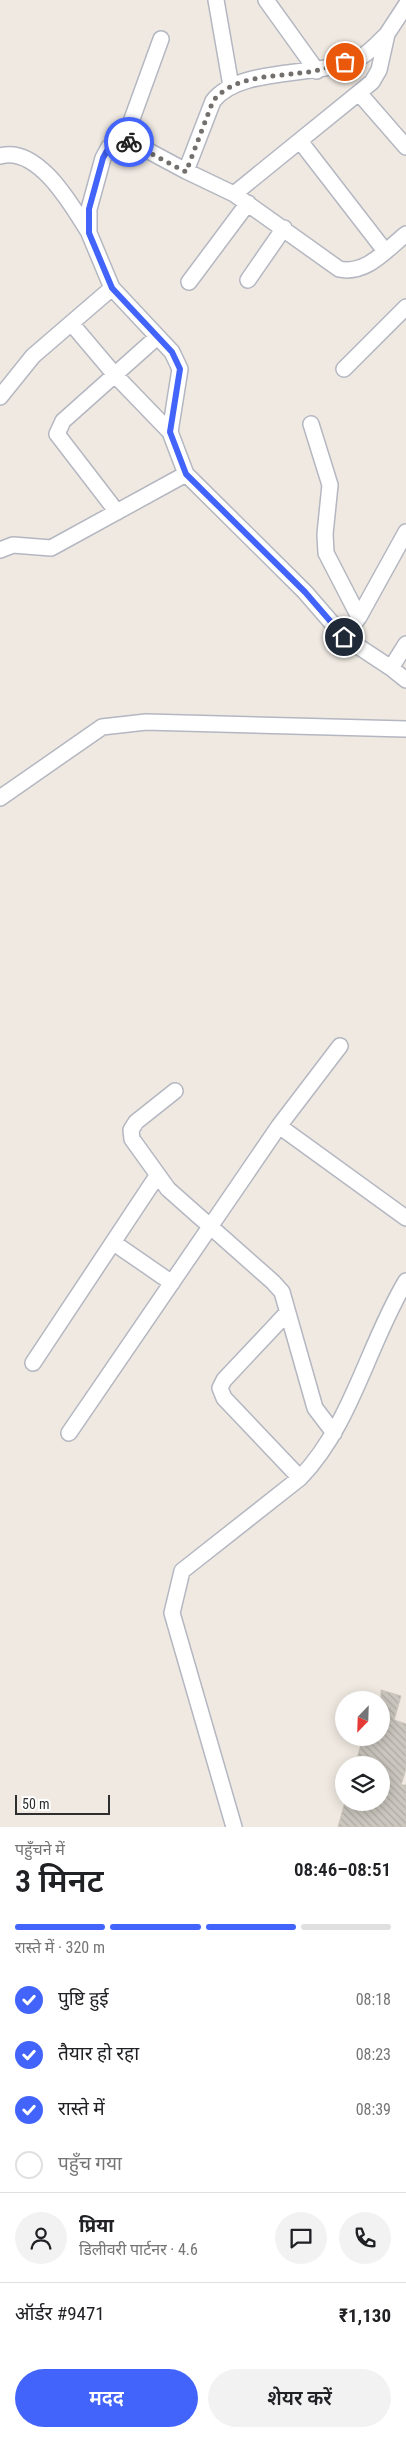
<!DOCTYPE html>
<html lang="hi">
<meta charset="utf-8">
<style>
body{margin:0;font-family:"Roboto Condensed","Noto Sans Devanagari",sans-serif;background:#f2f2f2;color:#202124;height:100vh;display:flex;flex-direction:column;font-size:19px;white-space:nowrap}
*{box-sizing:border-box;margin:0}
p{font-size:16px;color:#757577}
.icon{flex:none;width:28px;height:28px;fill:none;stroke:currentColor;stroke-width:2;stroke-linecap:round;stroke-linejoin:round}
.map{position:relative;height:1827px;overflow:hidden}
.panel{display:flex;flex-direction:column;background:#fff;flex:1}
.panel>*{flex:none}
.needle{width:32px;rotate:203deg}
.tools{position:absolute;left:335px;top:1691px;display:grid;gap:10px}
.tools a{display:grid;place-items:center;width:55px;height:55px;border-radius:50%;background:#fff;box-shadow:0 2px 12px #0003;font-size:25px}
.scale{position:absolute;left:15px;bottom:12px;width:95px;box-sizing:border-box;padding-left:5px;border:2px solid #2e2e2e;border-top:0;font-size:14px;line-height:18px;white-space:nowrap;color:#2e2e2e;-webkit-text-stroke:4px #fff;paint-order:stroke}
.pin{position:absolute;display:grid;place-items:center;width:42px;height:42px;color:#fff;margin:-21px;border:2px solid #fff;border-radius:50%;box-shadow:0 1px 5px #0007}
.courier{position:absolute;display:grid;place-items:center;width:50px;height:50px;margin:-25px;border:4px solid #4264fb;border-radius:50%;background:#fff;color:#222;box-shadow:0 1px 6px #0007}
.summary em{font-style:normal;font-weight:600}
.summary div{display:flex;flex-direction:column-reverse}
.summary{display:flex;align-items:center;justify-content:space-between;height:85px;padding:0 15px}
h1{font-size:32px;font-weight:600;line-height:38px}
.bar{display:grid;grid-template-columns:repeat(4,1fr);gap:8px 5px;align-content:center;height:60px;padding:0 15px}
.bar i{height:6px;border-radius:4px;background:#e0e0e0}
.bar .active{background:#4264fb}
.bar p{grid-column:span 4}
.line{display:flex;align-items:center;gap:12px;padding:0 15px;border-top:1px solid #e0e0e0}
.line div{flex:1}
.round{display:grid;place-items:center;flex:none;width:52px;height:52px;border-radius:26px;background:#f2f2f2}
ol{padding:0 15px;list-style:none}
li{display:flex;align-items:center;gap:15px;height:55px}
li p{margin-inline-start:auto}
li .icon{padding:5px;border-radius:50%;background:#4264fb;color:#fff;stroke-width:4}
li:last-child{color:#757577}
li i{width:28px;height:28px;border:2px solid #e0e0e0;border-radius:50%}
.cta{display:flex;gap:10px;margin-top:auto;padding:10px 15px}
.cta a{flex:1;height:58px;border-radius:30px;background:#4264fb;color:#fff;font-size:20px;font-weight:600;line-height:58px;text-align:center}
.cta a+a{background:#f2f2f2;color:#202124}
.map>svg:first-child{display:block}
.building{fill:url(#building-back-hatch);stroke:#cbc5ba}
.lines{fill:none;stroke-linecap:round;stroke-linejoin:round}
.street-casing{stroke:#b4b7c1;stroke-width:18}
.street{stroke:#fff;stroke-width:15}
.done{stroke:#726f6d;stroke-width:5;stroke-dasharray:0 9}
.route{stroke:#4264fb;stroke-width:6}
</style>
<div class="map">
<svg width="406" height="1827" viewBox="0 0 406 1827">
<defs>
<pattern id="building-back-hatch" width="6" height="6" patternUnits="userSpaceOnUse" patternTransform="scale(1.25)"><rect width="6" height="6" fill="#cbc7bf"/><path d="M-1 5l2 2M0 0l6 6M5-1l2 2" fill="none" stroke="#afaba4"/></pattern>
</defs>
<rect width="100%" height="100%" fill="#efe9e1"/>
<!-- building -->
<path class="building" d="M381,1690L401,1696L394,1720L406,1724V1769L401,1785H406V1827H338L345,1802H381V1765H355L363,1738H381Z"/>
<g class="lines">
<defs>
<path id="street" d="M216,0L231,86
M266,0L317,71
M406,5L387,34L379,70L372,82L234,194L186,171L132,142L116,141L109,147L103,158L89,209V233L112,288L172,352L180,369L170,432L186,474L305,592L344,637L391,668L406,680
M359,93L406,147
M124,141L161,39
M300,141L385,251
M0,156C38,145 72,206 88,231
M186,171L213,101C241,65 319,79 361,57C371,51 379,42 387,34
M234,194L339,269C366,275 386,250 406,234
M248,280L284,228
M189,282L248,203
M71,323L115,375L170,432
M344,369L406,307
M0,397L33,356L112,288
M311,424L330,485L325,534L326,553L359,617
M117,512L57,434L63,421L156,338
M0,550L13,545L51,548L186,474
M344,637L359,617L406,532
M391,668L406,644
M0,798L102,727L146,722L406,729
M175,1091L136,1122L131,1130L132,1139L168,1189L273,1282L282,1292L315,1408L334,1433
M279,1126L406,1218
M114,1243L172,1283
M287,1313L224,1380L220,1388L224,1398L300,1478
M33,1363L157,1176
M69,1433L279,1126L340,1046
M234,1827L172,1613L182,1571L300,1478C352,1424 368,1344 406,1281"/>
</defs>
<!-- street casing -->
<use href="#street" class="street-casing"/>
<!-- street -->
<use href="#street" class="street"/>
</g>
<g class="lines">
<!-- done -->
<path class="done" d="M129,142L186,172L213,101C233,76 270,77 300,73C315,72 330,67 345,62"/>
<!-- route -->
<path class="route" d="M129,142L116,141L109,147L103,158L89,209V233L112,288L172,352L180,369L170,432L186,474L305,592L344,637"/>
</g>
</svg>
<div class="tools">
<a><svg class="needle" viewBox="-14 -14 28 28"><path d="M0-13l5 13h-10z" fill="#e53935"/><path d="M0 13l5-13h-10z" fill="#757577"/></svg></a>
<a><svg class="icon" aria-label="layers" viewBox="0 0 24 24"><path d="M12 4l9 5-9 5-9-5zM3 14l9 5 9-5"/></svg></a>
</div>
<div class="scale">50 m</div>
<div class="pin" style="left:345px;top:62px;background:#ea580c"><svg class="icon" aria-label="bag" viewBox="0 0 24 24"><path d="M5 8h14l-1 12H6zM9 8a3 3 0 0 1 6 0"/></svg></div>
<div class="pin" style="left:344px;top:637px;background:#1f2937"><svg class="icon" aria-label="home" viewBox="0 0 24 24"><path d="M3 11l9-7 9 7M6 9v11h12V9"/></svg></div>
<div class="courier" style="left:129px;top:142px"><svg class="icon" aria-label="bike" viewBox="0 0 24 24"><circle cx="6" cy="16" r="4"/><circle cx="18" cy="16" r="4"/><path d="M6 16l4-8h5l3 8M10 8l3 8H6M13 5h3"/></svg></div>
</div>
<section class="panel">
<div class="summary"><div><h1>3 मिनट</h1><p>पहुँचने में</p></div><em>08:46–08:51</em></div>
<div class="bar"><i class="active"></i><i class="active"></i><i class="active"></i><i></i><p>रास्ते में · 320 m</p></div>
<ol>
<li><svg class="icon" aria-label="check" viewBox="0 0 24 24"><path d="M5 12l5 5 9-10"/></svg>पुष्टि हुई<p>08:18</p></li>
<li><svg class="icon" aria-label="check" viewBox="0 0 24 24"><path d="M5 12l5 5 9-10"/></svg>तैयार हो रहा<p>08:23</p></li>
<li><svg class="icon" aria-label="check" viewBox="0 0 24 24"><path d="M5 12l5 5 9-10"/></svg>रास्ते में<p>08:39</p></li>
<li><i></i>पहुँच गया</li>
</ol>
<div class="line" style="height:90px"><a class="round"><svg class="icon" aria-label="person" viewBox="0 0 24 24"><circle cx="12" cy="8" r="4"/><path d="M4 21q1-7 8-7t8 7"/></svg></a><div><b>प्रिया</b><p>डिलीवरी पार्टनर · 4.6</p></div><a class="round"><svg class="icon" aria-label="chat" viewBox="0 0 24 24"><path d="M4 5h16v11H9l-5 4z"/></svg></a><a class="round"><svg class="icon" aria-label="phone" viewBox="0 0 24 24"><path d="M5 4h4l2 5-3 2q2 4 5 5l2-3 5 2v4C11 20 4 13 5 4z"/></svg></a></div>
<div class="line" style="height:65px"><div>ऑर्डर #9471</div><b>₹1,130</b></div>
<div class="cta"><a>मदद</a><a>शेयर करें</a></div>
</section>
